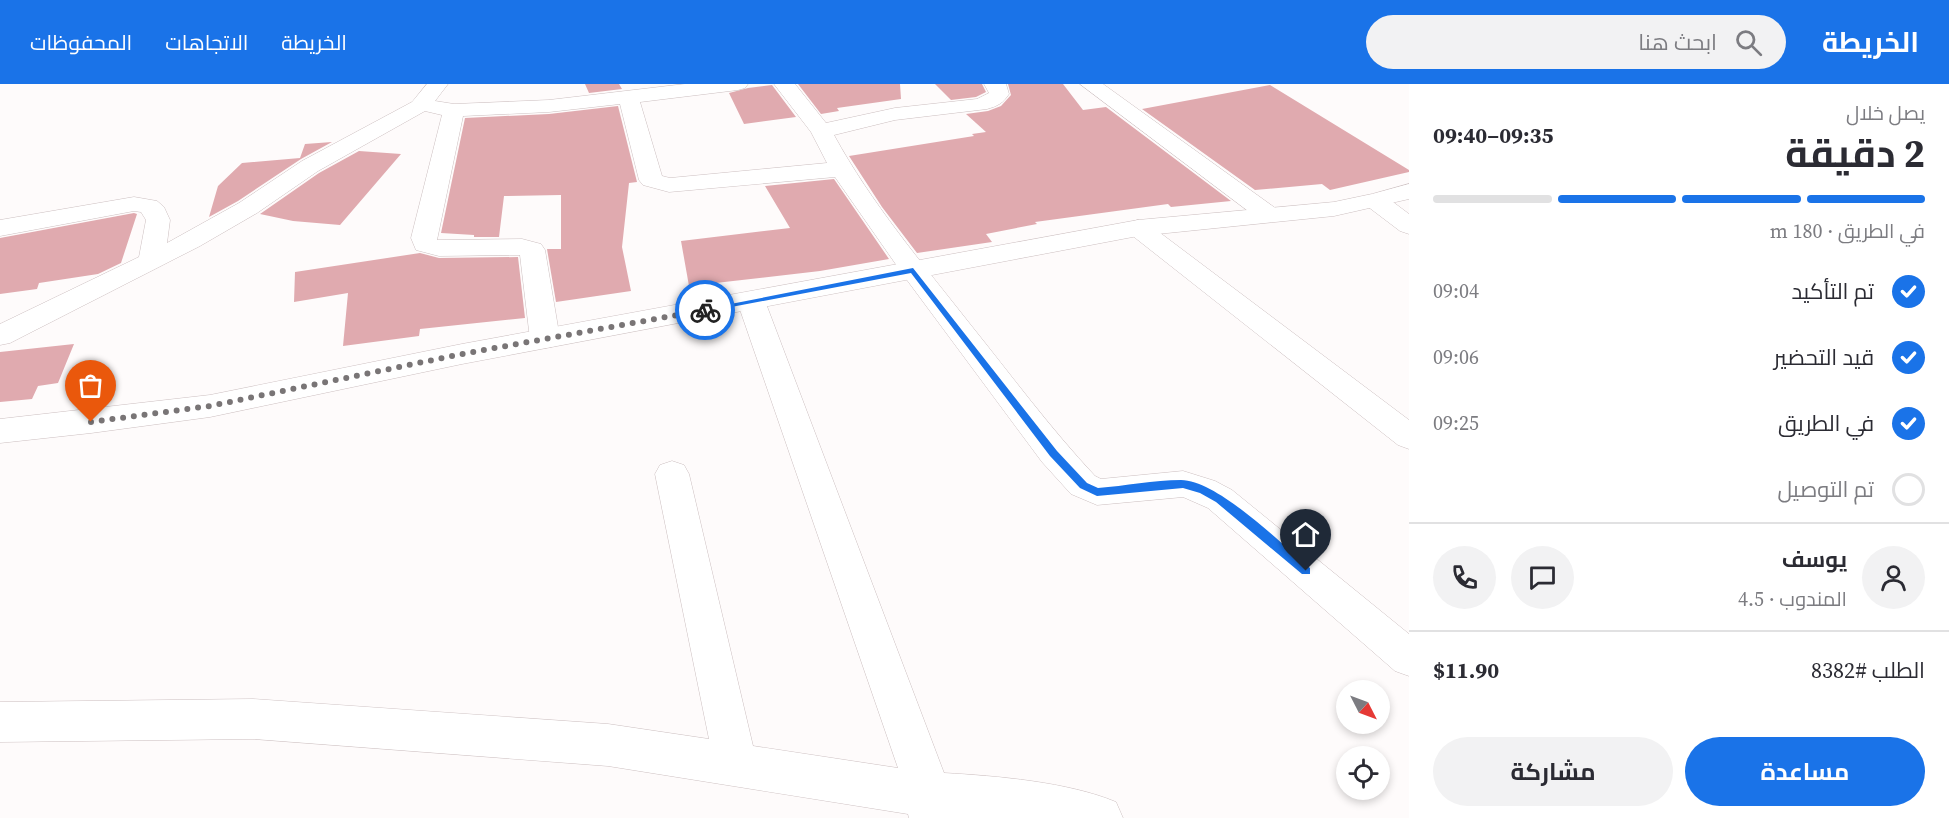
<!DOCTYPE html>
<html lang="ar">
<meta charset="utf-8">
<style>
body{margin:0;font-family:"Source Serif 4",Cairo,serif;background:#f2f2f3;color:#2b2b33;direction:rtl;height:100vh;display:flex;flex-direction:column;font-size:22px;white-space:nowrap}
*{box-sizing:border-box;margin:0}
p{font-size:20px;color:#7c7c81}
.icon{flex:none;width:33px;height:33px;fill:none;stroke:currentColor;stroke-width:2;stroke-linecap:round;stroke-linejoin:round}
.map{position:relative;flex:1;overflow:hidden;direction:ltr}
.panel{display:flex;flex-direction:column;background:#fff;width:540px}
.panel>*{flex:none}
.needle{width:39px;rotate:132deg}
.controls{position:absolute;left:1336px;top:596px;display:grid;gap:12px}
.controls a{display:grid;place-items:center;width:54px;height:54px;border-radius:50%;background:#fff;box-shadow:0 3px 9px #0003;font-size:30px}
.pin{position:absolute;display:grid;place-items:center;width:51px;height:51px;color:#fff;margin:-62px -26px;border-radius:50% 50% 50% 0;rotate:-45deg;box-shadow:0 0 6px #0007}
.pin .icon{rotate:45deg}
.courier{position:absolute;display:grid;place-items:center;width:60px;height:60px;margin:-30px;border:4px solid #1a73e8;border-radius:50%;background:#fff;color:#222;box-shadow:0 2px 8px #0007}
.head em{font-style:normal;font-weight:700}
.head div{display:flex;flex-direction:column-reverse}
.head{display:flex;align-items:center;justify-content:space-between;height:102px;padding:0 24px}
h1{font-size:39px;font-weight:700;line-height:45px}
.bar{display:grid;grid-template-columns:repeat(4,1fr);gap:9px 6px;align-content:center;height:72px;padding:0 24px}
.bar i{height:8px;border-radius:4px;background:#e1e1e2}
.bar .active{background:#1a73e8}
.bar p{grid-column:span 4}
.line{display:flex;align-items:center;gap:15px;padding:0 24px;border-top:2px solid #e1e1e2}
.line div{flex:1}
.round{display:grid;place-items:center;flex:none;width:63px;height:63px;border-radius:32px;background:#f2f2f3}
ol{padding:0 24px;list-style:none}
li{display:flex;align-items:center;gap:18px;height:66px}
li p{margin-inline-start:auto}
li .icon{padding:6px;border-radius:50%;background:#1a73e8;color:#fff;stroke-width:4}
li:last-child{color:#7c7c81}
li i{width:33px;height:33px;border:3px solid #e1e1e2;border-radius:50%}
.button{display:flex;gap:12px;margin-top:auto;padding:12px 24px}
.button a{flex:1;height:69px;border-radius:36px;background:#1a73e8;color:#fff;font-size:24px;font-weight:700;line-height:69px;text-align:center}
.button a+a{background:#f2f2f3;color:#2b2b33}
header{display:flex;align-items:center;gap:36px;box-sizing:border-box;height:84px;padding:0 30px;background:#1a73e8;color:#fff}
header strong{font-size:28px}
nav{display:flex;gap:33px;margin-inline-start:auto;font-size:21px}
.search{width:420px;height:54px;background:#f2f2f3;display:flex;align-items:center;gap:15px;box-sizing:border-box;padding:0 21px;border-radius:33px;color:#7c7c81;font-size:22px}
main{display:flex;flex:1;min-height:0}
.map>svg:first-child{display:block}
.building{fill:#e0aaaf}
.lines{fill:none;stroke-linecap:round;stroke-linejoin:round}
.street-casing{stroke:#ccbfc0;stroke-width:1}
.secondary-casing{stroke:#ccbfc0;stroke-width:1}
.street{fill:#fff;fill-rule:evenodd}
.secondary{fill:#fff;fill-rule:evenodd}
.route{fill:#1a73e8}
.done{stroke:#797576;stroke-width:6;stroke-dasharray:0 10.8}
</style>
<header>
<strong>الخريطة</strong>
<div class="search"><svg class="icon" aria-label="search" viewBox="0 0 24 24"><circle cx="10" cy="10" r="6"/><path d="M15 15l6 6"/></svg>ابحث هنا</div>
<nav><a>الخريطة</a><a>الاتجاهات</a><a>المحفوظات</a></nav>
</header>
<main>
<section class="panel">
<div class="head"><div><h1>2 دقيقة</h1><p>يصل خلال</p></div><em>09:35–09:40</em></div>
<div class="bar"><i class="active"></i><i class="active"></i><i class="active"></i><i></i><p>في الطريق · 180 m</p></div>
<ol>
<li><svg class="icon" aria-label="check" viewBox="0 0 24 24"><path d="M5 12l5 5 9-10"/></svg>تم التأكيد<p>09:04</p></li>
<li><svg class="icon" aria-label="check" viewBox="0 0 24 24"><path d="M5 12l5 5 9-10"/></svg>قيد التحضير<p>09:06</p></li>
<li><svg class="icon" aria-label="check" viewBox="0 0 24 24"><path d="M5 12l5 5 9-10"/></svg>في الطريق<p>09:25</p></li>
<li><i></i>تم التوصيل</li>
</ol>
<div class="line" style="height:108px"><a class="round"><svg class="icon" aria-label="person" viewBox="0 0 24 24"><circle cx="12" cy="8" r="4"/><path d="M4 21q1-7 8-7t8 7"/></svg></a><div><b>يوسف</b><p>المندوب · 4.5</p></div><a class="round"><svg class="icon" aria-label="chat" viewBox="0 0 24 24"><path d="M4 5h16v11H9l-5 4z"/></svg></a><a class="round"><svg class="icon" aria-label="phone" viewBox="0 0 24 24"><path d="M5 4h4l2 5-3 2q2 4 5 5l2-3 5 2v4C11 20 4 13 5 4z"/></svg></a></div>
<div class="line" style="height:78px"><div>الطلب #8382</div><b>$11.90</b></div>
<div class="button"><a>مساعدة</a><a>مشاركة</a></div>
</section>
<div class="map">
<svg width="1409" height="734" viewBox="0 0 1409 734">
<rect width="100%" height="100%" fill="#fefbfb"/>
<!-- building -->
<path class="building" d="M585,0H619L622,5L589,9Z
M798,0H900L901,15L837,24L839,27L821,30Z
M935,0H982L986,8L976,13L951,16Z
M1008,0H1063L1083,26L1106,23L1231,117L1171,123L1168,120L1035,138L1037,140L986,150L992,158L917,169L882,123L849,72L974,52L972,50L986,48L966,30L988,27L1001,22L1011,11Z
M772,1L796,33L744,40L729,9L748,4Z
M1270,1L1409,86V88L1330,106L1322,100L1255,106L1142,25Z
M618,22L637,98L629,99L622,163L631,207L556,218L547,165H561V111L504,112L499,153H474V151L441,149L465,34L549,30Z
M332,58L301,75L238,117L209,133L218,102L242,79L300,74L305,60Z
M359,67L401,70L340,141L293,137L260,130L319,89Z
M834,95L889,175L820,187L689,202L681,157L790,144L765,102Z
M134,129L137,130L121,179L98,190L39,199L37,205L0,210V154Z
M420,169L439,174L518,173L525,234L420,245L419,252L343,262L348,209L294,218L295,188Z
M74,260L58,299L38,302L32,315L0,318V268Z"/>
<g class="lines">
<defs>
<path id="street" d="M427,0H448L435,17L454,20L549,16L685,0H748L745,4L738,6L640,18L662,92L670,94L827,79L811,48L774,0H795L826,39L895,24L977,15L989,9L984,0H1006L1009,10C1003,19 998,22 987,25L895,36L834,51C871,119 922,179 970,240C1011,291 1050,344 1095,392L1101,395L1183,387L1215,397L1232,406L1409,550V592L1395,587L1208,424L1183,413L1097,421L1071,410L1042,378L904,192L835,93L669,108L643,101L639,96L620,20L549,28L463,32L437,156L522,155L541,160L545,166L560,255L555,262L545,264L535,262L530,255L520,171L439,172L416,166L411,154L442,31L425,27L318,87L257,129L200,162L10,259L0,261V240L139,173L146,136L141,128L134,127L0,152V136L134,113L157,117L164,123L170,136L167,159L239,119L302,77L399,25L412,18Z
M1080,0H1103L1278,126L1281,131L1278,136L1269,138L1260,136Z
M1376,110L1385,112L1409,130V150L1400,147L1367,122L1364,117L1367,112Z
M1138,136L1147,139L1409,336V365L1398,361L1129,149L1125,144L1129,139Z
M751,208L761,211L765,217L944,689C997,692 1068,698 1116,718L1123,734H909L908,730L608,682L253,655L0,658V618L253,615L608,640L709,655L655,390L660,381L672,377L684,381L689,390L753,662L898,684L737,217L741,211Z"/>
<path id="secondary" d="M1409,100V115L1334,132L1138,152L462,280L210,333L91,349L0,359V335L210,311L462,260L1138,136L1334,118L1372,110Z"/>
</defs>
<!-- street casing -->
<use href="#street" class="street-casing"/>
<!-- secondary casing -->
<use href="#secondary" class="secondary-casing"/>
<!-- street -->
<use href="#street" class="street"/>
<!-- secondary -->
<use href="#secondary" class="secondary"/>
</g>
<!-- route -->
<path class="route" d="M913,184L1057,367L1087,399L1098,404C1125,402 1154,396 1181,396C1219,397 1280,459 1310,484V490H1302L1216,418L1200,409L1183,404L1097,412L1080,404L1050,372L911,189L705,228L700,226Z"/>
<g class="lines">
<!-- done -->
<path class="done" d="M91,338L210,322L462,270L705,226"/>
</g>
</svg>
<div class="controls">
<a><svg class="needle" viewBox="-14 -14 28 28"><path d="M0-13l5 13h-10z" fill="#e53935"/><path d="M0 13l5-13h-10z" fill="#7c7c81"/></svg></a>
<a><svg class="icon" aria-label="locate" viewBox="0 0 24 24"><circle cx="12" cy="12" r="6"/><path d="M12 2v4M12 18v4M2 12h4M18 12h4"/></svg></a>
</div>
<div class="pin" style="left:91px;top:338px;background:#ea580c"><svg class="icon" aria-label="bag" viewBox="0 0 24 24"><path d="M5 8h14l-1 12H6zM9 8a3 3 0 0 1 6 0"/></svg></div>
<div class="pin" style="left:1306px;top:487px;background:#1f2937"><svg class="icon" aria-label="home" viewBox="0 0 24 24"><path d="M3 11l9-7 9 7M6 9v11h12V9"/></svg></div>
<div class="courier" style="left:705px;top:226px"><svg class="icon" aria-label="bike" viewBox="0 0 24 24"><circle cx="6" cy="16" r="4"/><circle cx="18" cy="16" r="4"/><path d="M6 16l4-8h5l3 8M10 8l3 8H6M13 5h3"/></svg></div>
</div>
</main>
